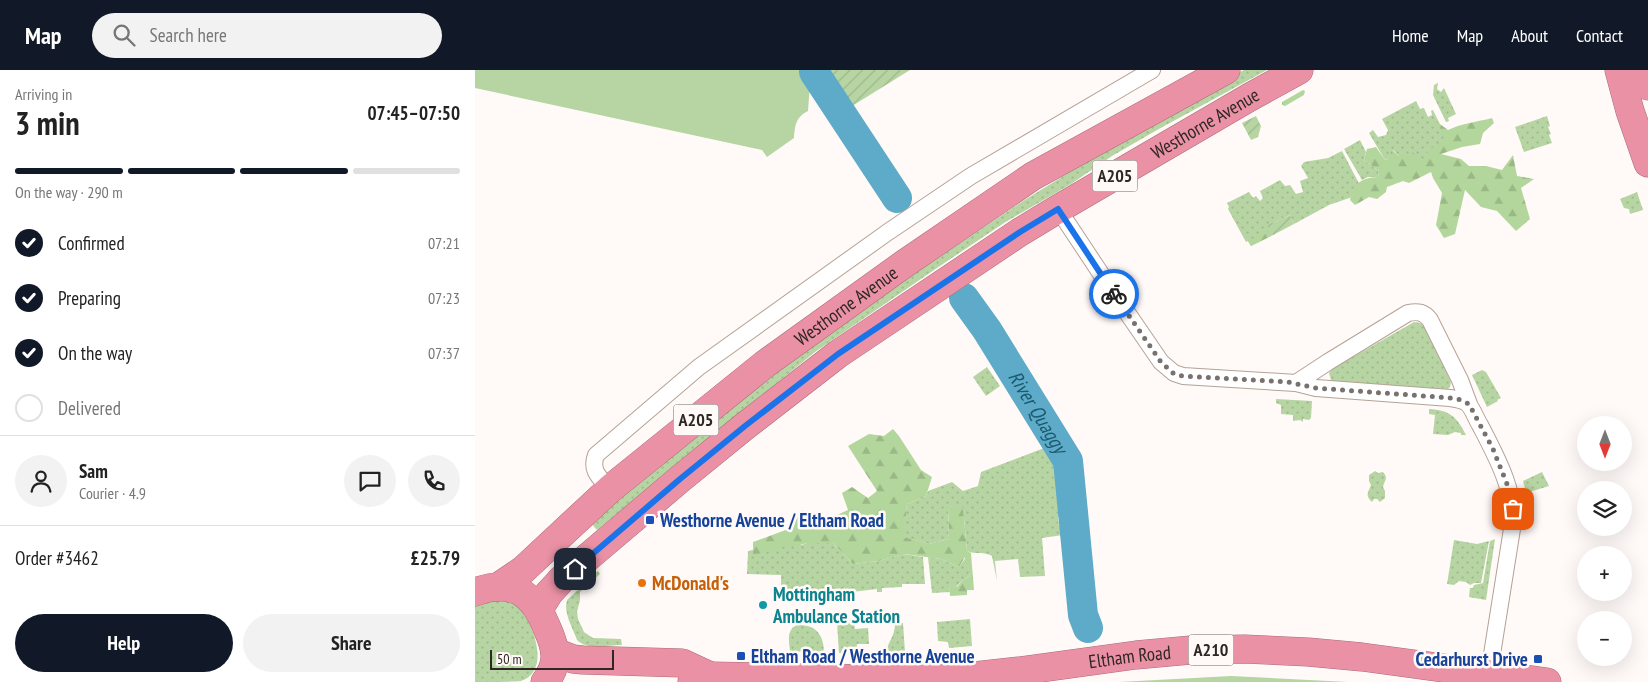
<!DOCTYPE html>
<meta charset="utf-8">
<style>
body{margin:0;font-family:"PT Sans Narrow",sans-serif;background:#f2f2f2;color:#222;height:100vh;display:flex;flex-direction:column;font-size:19px;white-space:nowrap}
*{box-sizing:border-box;margin:0}
p{font-size:16px;color:#767676}
.icon{flex:none;width:28px;height:28px;fill:none;stroke:currentColor;stroke-width:2;stroke-linecap:round;stroke-linejoin:round}
.map{position:relative;flex:1;overflow:hidden}
.details{display:flex;flex-direction:column;background:#fff;width:475px}
.details>*{flex:none}
.needle{width:32px;rotate:180deg}
.fabs{position:absolute;left:1102px;top:346px;display:grid;gap:10px}
.fabs a{display:grid;place-items:center;width:55px;height:55px;border-radius:50%;background:#fff;box-shadow:0 5px 20px #0002;font-size:25px}
.scale{position:absolute;left:15px;bottom:12px;width:124px;box-sizing:border-box;padding-left:5px;border:2px solid #2f2723;border-top:0;font-size:14px;line-height:18px;white-space:nowrap;color:#2f2723;-webkit-text-stroke:4px #fffaf8;paint-order:stroke}
.pin{position:absolute;display:grid;place-items:center;width:42px;height:42px;color:#fff;margin:-21px;border-radius:10px;box-shadow:0 2px 8px #0006}
.courier{position:absolute;display:grid;place-items:center;width:50px;height:50px;margin:-25px;border:4px solid #1a73e8;border-radius:50%;background:#fff;color:#222;box-shadow:0 1px 6px #0007}
.summary em{font-style:normal;font-weight:700}
.summary div{display:flex;flex-direction:column-reverse}
.summary{display:flex;align-items:center;justify-content:space-between;height:85px;padding:0 15px}
h1{font-size:32px;font-weight:700;line-height:38px}
.bar{display:grid;grid-template-columns:repeat(4,1fr);gap:8px 5px;align-content:center;height:60px;padding:0 15px}
.bar i{height:6px;border-radius:4px;background:#e0e0e0}
.bar .active{background:#111827}
.bar p{grid-column:span 4}
.line{display:flex;align-items:center;gap:12px;padding:0 15px;border-top:1px solid #e0e0e0}
.line div{flex:1}
.round{display:grid;place-items:center;flex:none;width:52px;height:52px;border-radius:26px;background:#f2f2f2}
ol{padding:0 15px;list-style:none}
li{display:flex;align-items:center;gap:15px;height:55px}
li p{margin-inline-start:auto}
li .icon{padding:5px;border-radius:50%;background:#111827;color:#fff;stroke-width:4}
li:last-child{color:#767676}
li i{width:28px;height:28px;border:2px solid #e0e0e0;border-radius:50%}
.cta{display:flex;gap:10px;margin-top:auto;padding:10px 15px}
.cta a{flex:1;height:58px;border-radius:30px;background:#111827;color:#fff;font-size:20px;font-weight:700;line-height:58px;text-align:center}
.cta a+a{background:#f2f2f2;color:#222}
header{display:flex;align-items:center;gap:30px;box-sizing:border-box;height:70px;padding:0 25px;background:#111827;color:#fff}
header strong{font-size:24px}
nav{display:flex;gap:28px;margin-inline-start:auto;font-size:18px}
.search{width:350px;height:45px;background:#f2f2f2;display:flex;align-items:center;gap:12px;box-sizing:border-box;padding:0 18px;border-radius:28px;color:#767676;font-size:19px}
main{display:flex;flex:1;min-height:0}
.map>svg:first-child{display:block}
.grass{fill:url(#grass-dots)}
.forest{fill:url(#forest-firs)}
.park{fill:#b7d5a3}
.garden{fill:url(#garden-furrows)}
.lines{fill:none;stroke-linecap:round;stroke-linejoin:round}
.river{stroke:#5dabc8;stroke-width:30}
.street-casing{stroke:#b5a296;stroke-width:18}
.highway-casing{stroke:#a96c78;stroke-width:29}
.street{stroke:#fff;stroke-width:16}
.highway{stroke:#eb91a6;stroke-width:28}
.done{stroke:#78716e;stroke-width:5;stroke-dasharray:0 9}
.route{stroke:#1a73e8;stroke-width:6}
.transit-dot{fill:#1a4fb4;stroke:#fffaf8;stroke-width:2}
.food-dot{fill:#e8710a;stroke:#fffaf8;stroke-width:2}
.culture-dot{fill:#0f9aa8;stroke:#fffaf8;stroke-width:2}
.labels{text-anchor:middle;stroke-width:5;stroke-linejoin:round;paint-order:stroke}
.shield{fill:#fffaf8;stroke:#6d6663;stroke-width:1}
.shield-label{font-size:18px;font-weight:bold;fill:#2f2723}
.street-label{font-size:19px;fill:#2f2723;stroke:#fffaf8}
.transit-label{font-size:19px;font-weight:bold;fill:#164399;stroke:#fffaf8;text-anchor:start}
.food-label{font-size:19px;font-weight:bold;fill:#c56008;stroke:#fffaf8;text-anchor:start}
.culture-label{font-size:19px;font-weight:bold;fill:#0d838f;stroke:#fffaf8;text-anchor:start}
.water-label{font-size:20px;font-style:italic;fill:#1b596e;stroke:#fffaf8}
</style>
<header>
<strong>Map</strong>
<div class="search"><svg class="icon" aria-label="search" viewBox="0 0 24 24"><circle cx="10" cy="10" r="6"/><path d="M15 15l6 6"/></svg>Search here</div>
<nav><a>Home</a><a>Map</a><a>About</a><a>Contact</a></nav>
</header>
<main>
<section class="details">
<div class="summary"><div><h1>3 min</h1><p>Arriving in</p></div><em>07:45–07:50</em></div>
<div class="bar"><i class="active"></i><i class="active"></i><i class="active"></i><i></i><p>On the way · 290 m</p></div>
<ol>
<li><svg class="icon" aria-label="check" viewBox="0 0 24 24"><path d="M5 12l5 5 9-10"/></svg>Confirmed<p>07:21</p></li>
<li><svg class="icon" aria-label="check" viewBox="0 0 24 24"><path d="M5 12l5 5 9-10"/></svg>Preparing<p>07:23</p></li>
<li><svg class="icon" aria-label="check" viewBox="0 0 24 24"><path d="M5 12l5 5 9-10"/></svg>On the way<p>07:37</p></li>
<li><i></i>Delivered</li>
</ol>
<div class="line" style="height:90px"><a class="round"><svg class="icon" aria-label="person" viewBox="0 0 24 24"><circle cx="12" cy="8" r="4"/><path d="M4 21q1-7 8-7t8 7"/></svg></a><div><b>Sam</b><p>Courier · 4.9</p></div><a class="round"><svg class="icon" aria-label="chat" viewBox="0 0 24 24"><path d="M4 5h16v11H9l-5 4z"/></svg></a><a class="round"><svg class="icon" aria-label="phone" viewBox="0 0 24 24"><path d="M5 4h4l2 5-3 2q2 4 5 5l2-3 5 2v4C11 20 4 13 5 4z"/></svg></a></div>
<div class="line" style="height:65px"><div>Order #3462</div><b>£25.79</b></div>
<div class="cta"><a>Help</a><a>Share</a></div>
</section>
<div class="map">
<svg width="1173" height="612" viewBox="0 0 1173 612">
<defs>
<pattern id="grass-dots" width="8" height="8" patternUnits="userSpaceOnUse" patternTransform="scale(1.25)"><rect width="8" height="8" fill="#b7d5a3"/><path d="M2 2h.1M6 6h.1" fill="none" stroke="#9eb78c" stroke-width="1.8" stroke-linecap="round"/></pattern>
<pattern id="forest-firs" width="22" height="20" patternUnits="userSpaceOnUse" patternTransform="scale(1.25)"><rect width="22" height="20" fill="#b3d69c"/><path d="M5 1l3.5 6h-7zM16 11l3.5 6h-7z" fill="#9ab886"/></pattern>
<pattern id="garden-furrows" width="10" height="10" patternUnits="userSpaceOnUse" patternTransform="scale(1.25)"><rect width="10" height="10" fill="#b7d5a3"/><path d="M-1 1l2-2M0 10L10 0M9 11l2-2" fill="none" stroke="#9eb78c"/></pattern>
</defs>
<rect width="100%" height="100%" fill="#fffaf8"/>
<!-- grass -->
<path class="grass" d="M769,0H792L682,60L637,86L596,114L529,153L459,200L340,282L122,460L113,450L222,359L384,242L445,200L548,131L721,24Z
M963,13L962,19L966,22L969,18L981,44L973,48L974,51L971,52L958,25L959,15Z
M941,31L945,39L949,38L953,47L957,45L956,41L958,40L972,69L960,97L924,86L918,80L913,89L910,90L894,63L898,60L903,67L911,65L913,60L907,49Z
M1072,46L1075,56L1073,57L1076,64L1074,65L1077,73L1049,82L1040,57Z
M885,70L891,82L889,90L904,101L903,107H893L887,110L869,79Z
M867,81L889,123L854,135L819,154L815,145L795,154L800,164L776,176L773,171L771,172L753,139L754,137L752,133L774,122L778,128L781,126L785,131L788,128L785,121L805,110L810,116L815,115L821,124L828,122L825,111L833,108L826,96L829,92L853,88Z
M1162,122L1168,140L1155,144L1154,139L1149,138L1145,129Z
M939,252L945,253L950,257L976,312L975,317L973,319L859,312L856,310L854,303L857,299Z
M512,297L525,316L511,326L498,307Z
M1007,300L1011,302L1026,328L1022,330L1023,331L1012,337L997,305Z
M801,329L837,331L836,348L834,350L828,349V352L825,350L818,351V345L806,344V335L801,333Z
M954,339C975,340 982,347 991,365H986V363L980,362L973,365L958,364L960,345L954,344Z
M577,375L588,392L599,494H596L590,445L583,447L584,456H587L588,465L567,468L570,506L545,507L543,489L520,491L522,511L517,486C509,481 501,485 492,481L488,438L473,436L474,469L454,474L428,467L432,434L451,426L453,421L477,412L488,421L503,416L506,402Z
M900,401L903,403L908,402C914,409 909,411 908,417L910,421V428L905,432L902,429H899L897,432C889,425 894,421 896,415L894,411V405Z
M1067,402L1074,416L1051,423L1048,411Z
M323,469L326,475L333,473H358L378,494L404,491L428,484L448,487L450,514H427V517L407,518V522H402V519L377,522L355,529L354,523L311,525L310,519H306V505L272,504L273,481Z
M1020,469L1011,530L994,527L995,518H998L999,515L1008,513L1015,471Z
M979,470L1002,474L1014,471L1006,513H999L995,515L991,512L984,511L979,515L972,514Z
M453,487L466,489L484,497L491,487L495,506L488,510L481,517L474,516L475,522L457,523Z
M123,501L125,504L105,522V530L102,542L103,549L109,562L118,568L146,569L147,575C133,575 113,581 102,570C98,558 88,543 92,530Z
M23,530C31,531 38,532 44,538C59,554 76,601 46,611C37,612 11,612 0,612V536L10,532Z
M495,549L497,576L474,578L473,572L463,571L462,552Z
M379,552L380,559L393,558L394,574H382V584L364,583L362,553Z
M420,553H428L430,582L412,583C412,571 420,568 420,553Z
M322,555C341,554 349,565 349,583L315,581C314,571 311,560 322,555Z"/>
<!-- forest -->
<path class="forest" d="M828,20L830,21L829,25L810,36L807,35V32Z
M1017,48L1019,53L1008,63L1005,74L987,77L966,84L986,89L994,96H1011L1027,100L1038,85L1042,106L1059,109L1046,118L1055,149L1041,161L1022,141L1006,137L990,120L980,164L969,168L961,155L967,123L958,108L956,102L934,113L928,111L912,117L911,122L902,129L894,127L880,135L875,130C879,113 886,108 903,107L904,101L889,90L892,79L901,77L910,90L913,89L917,80L924,86L937,82L945,88L953,89L952,81L970,70L961,51L973,60C987,53 1002,52 1017,48Z
M793,161L796,166L776,176L773,171Z
M418,359L424,366L446,400L457,407L451,426L432,434L429,467L454,474L474,469L473,436L488,437L492,481L496,483L499,520H492V525L475,526L474,515L482,517L488,510L495,506L490,487L484,497L466,489L429,484L404,491L378,494L358,473H333L278,485V472L316,458L327,440L344,453L373,440L367,423L377,417L393,428L402,421L373,376L394,364L409,366Z"/>
<!-- park -->
<path class="park" d="M0,0H336L333,41C321,47 320,55 319,68L292,87L287,80L0,18Z
M756,606L873,612H644Z"/>
<!-- garden -->
<path class="garden" d="M344,0H435L374,38Z
M781,46L786,56L783,67L776,70L767,53Z
M815,145L819,154L798,165L792,155Z"/>
<g class="lines">
<!-- river -->
<g class="river">
<path d="M339,0V2L422,128"/>
<path id="s1" d="M489,228L512,260L593,391L608,545L613,558"/>
</g>
<defs>
<path id="street" d="M583,139L638,222L686,292L699,303L708,306L821,313L853,292L933,243C943,241 949,242 955,250L985,310L994,334
M821,313L841,318L975,328C981,329 989,330 993,334C998,339 1001,349 1005,355C1021,386 1042,423 1037,459L1014,603
M135,419C125,408 115,401 121,385L224,297L413,162L496,106L677,0"/>
<g id="highway">
<path d="M1144,0L1155,41L1173,93"/>
<path d="M1168,0L1173,16"/>
<path id="s2" d="M23,517L48,500L135,419L290,294L429,194L558,106L751,0"/>
<path d="M0,522C38,508 58,523 72,558C81,578 85,593 70,612"/>
<path id="s3" d="M64,539L74,523L87,509L205,409L270,356L363,284L545,162L583,139L775,27L824,0"/>
<path d="M80,582L98,589L108,590L207,593L235,606"/>
<path id="s4" d="M217,612L235,606L401,609H460L490,607L544,601L661,585L716,580L769,579L833,582L887,587L1072,612"/>
</g>
</defs>
<!-- street casing -->
<use href="#street" class="street-casing"/>
<!-- highway casing -->
<use href="#highway" class="highway-casing"/>
<!-- street -->
<use href="#street" class="street"/>
<!-- highway -->
<use href="#highway" class="highway"/>
</g>
<g class="lines">
<!-- done -->
<path class="done" d="M639,224L686,292L699,304L708,306L813,312L841,318L976,328L986,330L994,334L1018,379L1036,424L1038,439"/>
<!-- route -->
<path class="route" d="M100,499L205,409L270,356L363,284L545,162L583,139L639,224"/>
</g>
<!-- markers -->
<g class="transit-dot">
<rect x="170" y="445" width="10" height="10" rx="2.5"/>
<rect x="261" y="581" width="10" height="10" rx="2.5"/>
<rect x="1058" y="584" width="10" height="10" rx="2.5"/>
</g>
<circle class="food-dot" cx="167" cy="513" r="5"/>
<circle class="culture-dot" cx="288" cy="535" r="5"/>
<g class="labels">
<!-- shield labels -->
<g class="shield">
<rect x="617.5" y="90.5" width="45" height="31" rx="4"/>
<rect x="198.5" y="334.5" width="45" height="31" rx="4"/>
<rect x="713.5" y="564.5" width="45" height="31" rx="4"/>
</g>
<g class="shield-label">
<text x="640" y="112">A205</text>
<text x="221" y="356">A205</text>
<text x="736" y="586">A210</text>
</g>
<!-- street labels -->
<g class="street-label">
<text dy="7" stroke="none"><textPath href="#s3" startOffset="828">Westhorne Avenue</textPath></text>
<text dy="7" stroke="none"><textPath href="#s2" startOffset="448">Westhorne Avenue</textPath></text>
<text dy="7" stroke="none"><textPath href="#s4" startOffset="440">Eltham Road</textPath></text>
</g>
<!-- transit labels -->
<g class="transit-label">
<text x="185" y="457">Westhorne Avenue / Eltham Road</text>
<text x="276" y="593">Eltham Road / Westhorne Avenue</text>
<text x="1053" y="596" text-anchor="end">Cedarhurst Drive</text>
</g>
<!-- food labels -->
<g class="food-label">
<text x="177" y="520">McDonald's</text>
</g>
<!-- culture labels -->
<g class="culture-label">
<text x="298" y="531">Mottingham<tspan x="298" dy="22">Ambulance Station</tspan></text>
</g>
<!-- water labels -->
<g class="water-label">
<text dy="7" stroke="none"><textPath href="#s1" startOffset="136">River Quaggy</textPath></text>
</g>
</g>
</svg>
<div class="fabs">
<a><svg class="needle" viewBox="-14 -14 28 28"><path d="M0-13l5 13h-10z" fill="#e53935"/><path d="M0 13l5-13h-10z" fill="#767676"/></svg></a>
<a><svg class="icon" aria-label="layers" viewBox="0 0 24 24"><path d="M12 4l9 5-9 5-9-5zM3 14l9 5 9-5"/></svg></a>
<a>+</a>
<a>−</a>
</div>
<div class="scale">50 m</div>
<div class="pin" style="left:1038px;top:439px;background:#ea580c"><svg class="icon" aria-label="bag" viewBox="0 0 24 24"><path d="M5 8h14l-1 12H6zM9 8a3 3 0 0 1 6 0"/></svg></div>
<div class="pin" style="left:100px;top:499px;background:#1f2937"><svg class="icon" aria-label="home" viewBox="0 0 24 24"><path d="M3 11l9-7 9 7M6 9v11h12V9"/></svg></div>
<div class="courier" style="left:639px;top:224px"><svg class="icon" aria-label="bike" viewBox="0 0 24 24"><circle cx="6" cy="16" r="4"/><circle cx="18" cy="16" r="4"/><path d="M6 16l4-8h5l3 8M10 8l3 8H6M13 5h3"/></svg></div>
</div>
</main>
